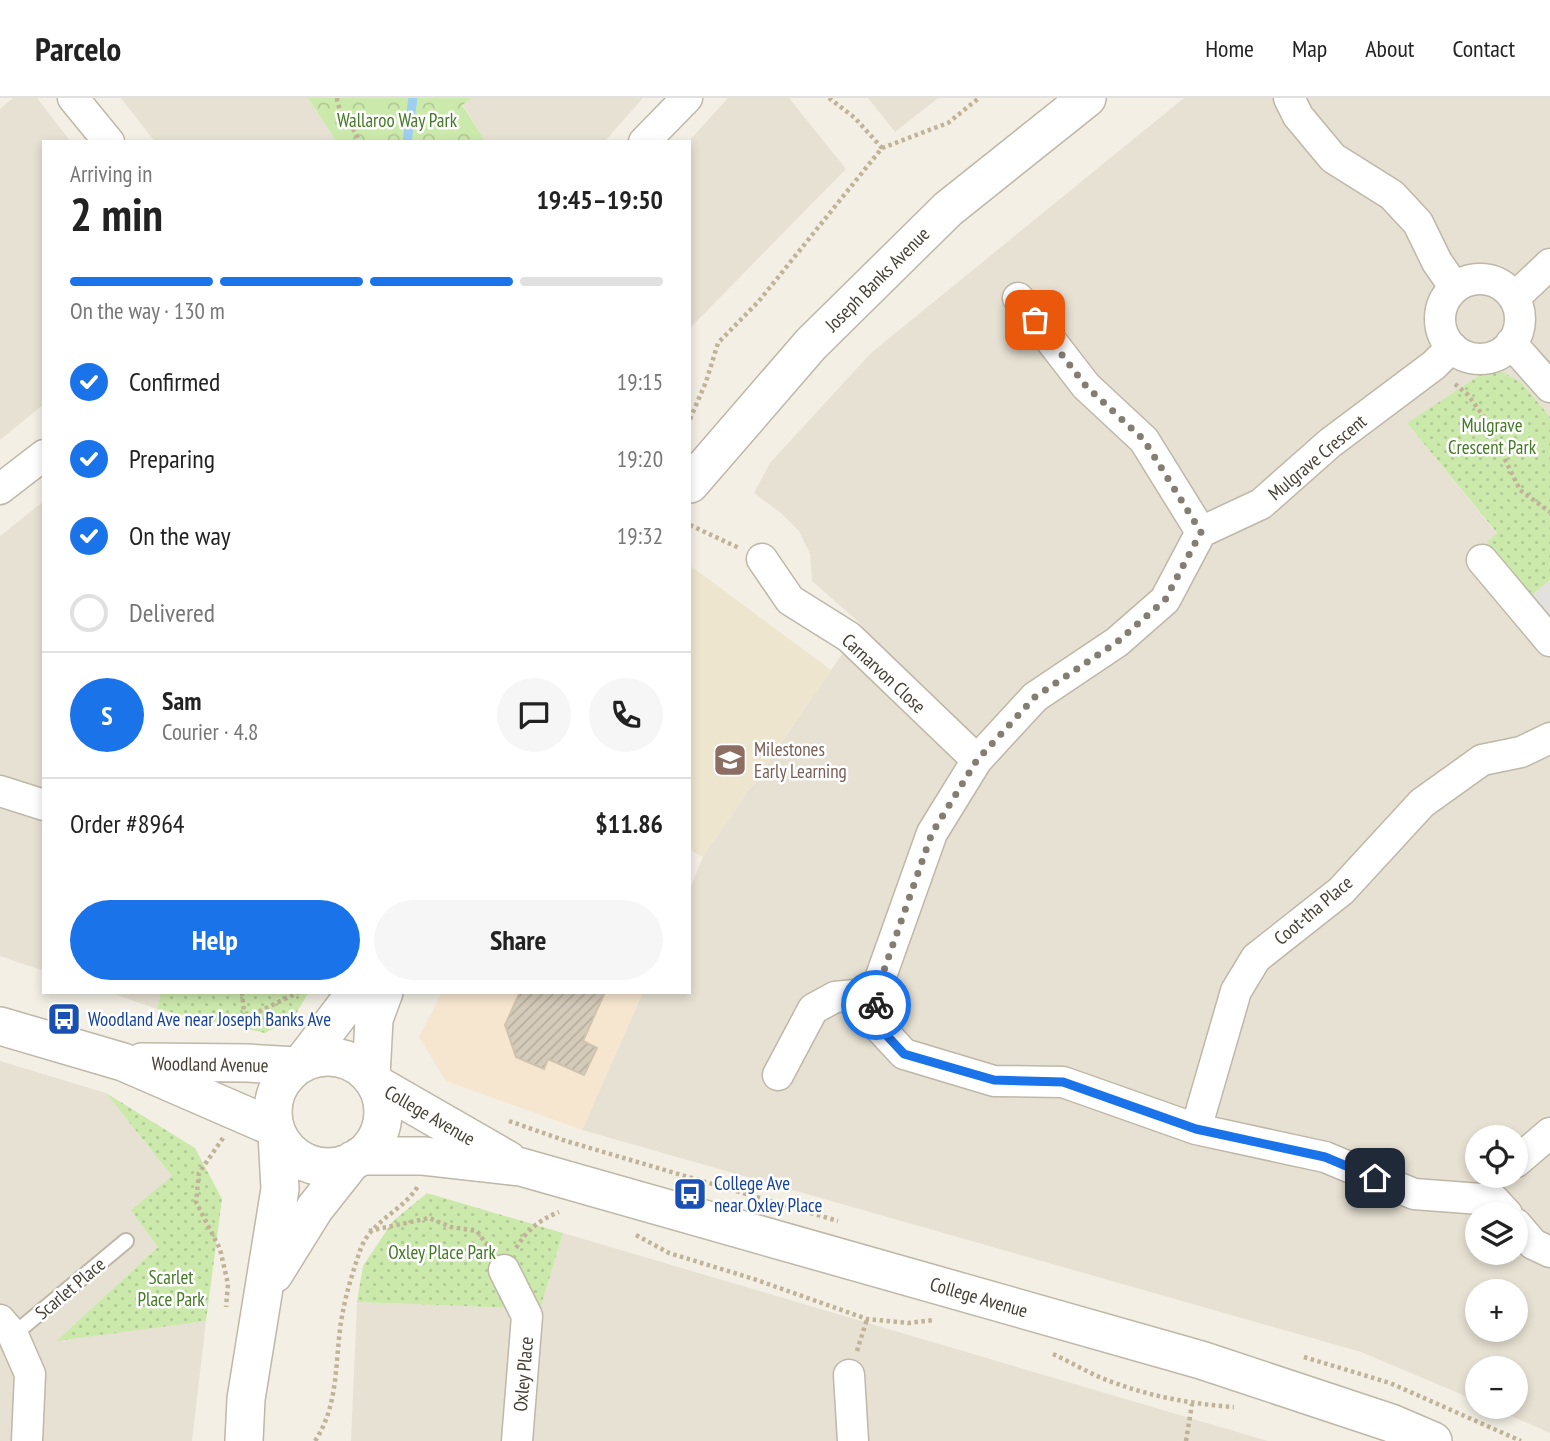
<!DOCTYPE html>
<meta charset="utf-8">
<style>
body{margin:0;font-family:"PT Sans Narrow",sans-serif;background:#f6f6f6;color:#222;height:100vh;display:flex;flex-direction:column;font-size:26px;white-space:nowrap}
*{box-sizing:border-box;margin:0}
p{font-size:23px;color:#767676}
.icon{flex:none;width:38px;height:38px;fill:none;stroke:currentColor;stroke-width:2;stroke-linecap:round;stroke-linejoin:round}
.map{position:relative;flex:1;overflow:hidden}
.drawer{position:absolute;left:42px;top:42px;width:649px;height:854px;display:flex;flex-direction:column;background:#fff;border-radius:0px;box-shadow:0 4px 10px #0003}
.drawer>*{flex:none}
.tools{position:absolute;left:1465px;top:1027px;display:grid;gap:14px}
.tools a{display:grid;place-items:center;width:63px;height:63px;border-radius:50%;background:#fff;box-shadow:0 4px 10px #0003;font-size:35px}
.pin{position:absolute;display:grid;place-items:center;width:60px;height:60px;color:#fff;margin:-30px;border-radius:14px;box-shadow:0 4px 10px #0006}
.courier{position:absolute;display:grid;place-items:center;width:70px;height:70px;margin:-35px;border:5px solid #1a73e8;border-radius:50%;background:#fff;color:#222;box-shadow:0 2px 9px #0007}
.headline em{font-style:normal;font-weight:800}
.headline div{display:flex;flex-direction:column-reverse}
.headline{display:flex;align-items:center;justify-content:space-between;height:119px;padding:0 28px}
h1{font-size:46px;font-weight:800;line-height:52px}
.bar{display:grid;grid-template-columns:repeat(4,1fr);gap:10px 7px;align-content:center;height:84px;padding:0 28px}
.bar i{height:9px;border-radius:5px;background:#e0e0e0}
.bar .current{background:#1a73e8}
.bar p{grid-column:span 4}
.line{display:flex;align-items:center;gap:18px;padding:0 28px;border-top:2px solid #e0e0e0}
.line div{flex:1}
.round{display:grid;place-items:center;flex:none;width:74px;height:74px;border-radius:37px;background:#f6f6f6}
ol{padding:0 28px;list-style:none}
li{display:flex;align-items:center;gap:21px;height:77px}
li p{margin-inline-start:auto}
li .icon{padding:7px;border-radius:50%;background:#1a73e8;color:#fff;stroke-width:4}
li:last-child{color:#767676}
li i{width:38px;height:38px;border:4px solid #e0e0e0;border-radius:50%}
.action{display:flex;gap:14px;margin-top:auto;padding:14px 28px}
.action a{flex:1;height:80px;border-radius:42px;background:#1a73e8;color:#fff;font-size:28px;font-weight:800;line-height:80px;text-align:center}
.action a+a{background:#f6f6f6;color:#222}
header{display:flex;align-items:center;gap:42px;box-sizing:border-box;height:98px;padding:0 35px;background:#fff;border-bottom:2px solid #e0e0e0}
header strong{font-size:33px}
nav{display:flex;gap:38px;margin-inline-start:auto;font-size:24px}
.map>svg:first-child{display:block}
.residential{fill:#e7e1d3;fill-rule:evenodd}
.commercial{fill:#f6e6cf}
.education{fill:#ede5ce}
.grass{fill:url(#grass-dots)}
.forest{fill:url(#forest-crowns)}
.parking{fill:#e3e1dd}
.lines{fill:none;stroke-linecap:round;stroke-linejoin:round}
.stream{stroke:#9ecff2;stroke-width:9}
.building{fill:url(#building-hatch);stroke:#d0c3ad;stroke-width:2}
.service-casing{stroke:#bfb7a7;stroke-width:18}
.minor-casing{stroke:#bfb7a7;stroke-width:33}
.tertiary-casing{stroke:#bfb7a7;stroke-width:40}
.path{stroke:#c1b398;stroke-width:4.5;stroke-dasharray:3.5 3.5;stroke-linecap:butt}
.service{stroke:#fff;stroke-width:14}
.minor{stroke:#fff;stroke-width:30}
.tertiary{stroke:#fff;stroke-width:37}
.done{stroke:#837d72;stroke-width:7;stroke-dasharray:0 12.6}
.route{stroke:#1a73e8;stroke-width:9}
.labels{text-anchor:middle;stroke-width:5;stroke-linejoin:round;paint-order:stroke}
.park-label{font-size:19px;fill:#447926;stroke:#fff}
.street-label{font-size:19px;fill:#463f34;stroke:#fff}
.education-label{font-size:19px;fill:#785e54;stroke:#fff;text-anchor:start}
.transit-label{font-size:19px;fill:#164399;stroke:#fff;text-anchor:start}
</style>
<header>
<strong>Parcelo</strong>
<nav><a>Home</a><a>Map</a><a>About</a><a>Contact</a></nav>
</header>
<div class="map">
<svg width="1550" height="1343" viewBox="0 0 1550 1343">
<defs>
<pattern id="grass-dots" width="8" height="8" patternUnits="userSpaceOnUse" patternTransform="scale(1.75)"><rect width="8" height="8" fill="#cce9ac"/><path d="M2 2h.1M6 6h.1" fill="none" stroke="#b1c995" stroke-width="1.8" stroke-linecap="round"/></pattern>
<pattern id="forest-crowns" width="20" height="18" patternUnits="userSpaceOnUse" patternTransform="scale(1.75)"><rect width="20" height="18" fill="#cce9ac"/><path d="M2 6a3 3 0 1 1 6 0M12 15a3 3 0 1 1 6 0" fill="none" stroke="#b1c995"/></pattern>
<pattern id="building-hatch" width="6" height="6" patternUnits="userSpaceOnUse" patternTransform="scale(1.75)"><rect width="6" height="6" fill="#d5cbba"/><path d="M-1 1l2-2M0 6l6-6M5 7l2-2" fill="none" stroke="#b8afa0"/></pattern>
</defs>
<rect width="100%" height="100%" fill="#f3efe5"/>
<!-- residential -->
<path class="residential" d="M13,0H37L71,44H44V306L0,342V11Z
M121,0H308L337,44H155Z
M472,0H643L604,44H486L462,6Z
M728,0H789L846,71L690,230L688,44Z
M868,0H938L895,34Z
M1184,0H1550V319L1521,284L1407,325L1497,436L1485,446L1550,482V1335L1491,1309H1516V1270H1477V1303L1361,1254L582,1032L643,894H690V790L703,759L862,527L812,483L810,456L799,433L781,415L754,395L770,365L871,255ZM1477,1040H1516V1078H1477ZM1477,1116H1516V1155H1477ZM1477,1194H1516V1232H1477Z
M44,403V873L0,858V438Z
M108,894H161L157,911Z
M0,963L106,995L172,1078L158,1149L57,1242L206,1223L192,1343H0Z
M563,1135L1261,1341L1268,1343H351L357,1204L540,1211Z"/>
<!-- commercial -->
<path class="commercial" d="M442,894H643L582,1032L446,983L419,939Z"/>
<!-- education -->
<path class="education" d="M692,469L831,572L703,759L690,752V473Z"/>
<!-- grass -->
<path class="grass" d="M1486,273H1500L1521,284L1550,319V482L1528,500L1484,447L1497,435L1407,325Z
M161,894H309L294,919L265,935L157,911Z
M106,995L195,1050L222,1101L206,1223L56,1243L158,1149L131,1112L172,1078Z
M427,1095L563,1135L540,1211L357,1204L363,1168L393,1123Z"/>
<!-- forest -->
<path class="forest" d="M308,0H472L462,7L486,44H337Z"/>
<!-- parking -->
<path class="parking" d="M1550,482V525L1528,500Z"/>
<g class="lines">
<!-- stream -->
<path class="stream" d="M407,44L413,0"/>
</g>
<!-- building -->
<path class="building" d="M520,894H605L583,943L597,950L584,977L548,961L544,971L516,959L505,927Z"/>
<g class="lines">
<defs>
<path id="service" d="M13,1237L126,1143"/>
<path id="minor" d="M73,0L109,44
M1289,0L1298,18L1333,60L1392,97L1418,125L1437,164L1455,190
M644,44L687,0
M1440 221a40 40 0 1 1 80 0a40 40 0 1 1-80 0Z
M1018,200L1086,288L1144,342L1201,434
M1514,200L1550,166
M1511,245L1550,289
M1452,249L1434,267L1330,345L1261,406L1201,434L1165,502L1117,544L1035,599L977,662L932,735L875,895L877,927L904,956L994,983L1063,984L1196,1031L1325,1059L1414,1096L1494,1102L1507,1116
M0,391L44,357
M762,461L790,502L849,539L977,662
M1482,462L1550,543
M0,693L44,707
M778,977L813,911L835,899L875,895
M1196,1031L1236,893L1256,860L1341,793L1422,705L1482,662L1521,654L1550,640
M1516,1064L1550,1035
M1516,1126L1533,1146L1550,1154
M504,1172L527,1218L517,1343
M0,1222L13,1237L30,1276L27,1343
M849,1277L853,1343"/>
<path id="tertiary" d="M690,386L811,246L948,111L1087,0
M0,928L123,964L275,1030
M273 1014a55 55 0 1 1 110 0a55 55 0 1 1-110 0Z
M142,964L247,965L297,968
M302,965L356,894
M371,979L374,921L384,894
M376,986L508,1062
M360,1058H423L521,1069L1201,1262L1391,1325L1433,1343
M274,1176L315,1110L353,1062
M244,1343L246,1301L280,1091L277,1036"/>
</defs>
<!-- service casing -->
<use href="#service" class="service-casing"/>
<!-- minor casing -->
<use href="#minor" class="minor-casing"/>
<!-- tertiary casing -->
<use href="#tertiary" class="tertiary-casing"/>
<!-- path -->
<path class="path" d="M337,0C338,17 355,28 359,44
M829,0L855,20L882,50
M1455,286L1468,297L1484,319L1520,392L1550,414
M690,321L706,284L718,245L759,203L882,50L948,25L979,0
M690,427L739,450
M242,894L246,935
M245,916L258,914L299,894
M509,1023L566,1043L838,1123
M223,1040L199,1075L196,1104L220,1151L228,1186L226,1209
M369,1133L429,1120L451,1129L477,1133L489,1150
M636,1137L669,1155L754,1181L867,1221L908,1225L934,1222
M516,1150C527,1132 539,1122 559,1114
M857,1253L867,1221
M1053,1256C1071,1264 1088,1275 1107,1282C1148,1298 1190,1306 1234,1309
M1304,1259L1390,1285L1521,1343
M315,1343C341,1304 334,1256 343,1213C347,1192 354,1170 361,1150C372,1122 403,1113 418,1088
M1186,1343L1192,1306"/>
<!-- service -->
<use href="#service" class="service"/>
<!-- minor -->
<use href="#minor" class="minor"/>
<!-- tertiary -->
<use href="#tertiary" class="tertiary"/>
</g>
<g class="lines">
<!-- done -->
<path class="done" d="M876,907V895L932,735L977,662L1035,599L1117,544L1165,502L1201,434L1144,342L1086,288L1035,222"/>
<!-- route -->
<path class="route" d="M876,907L877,927L904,956L994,982L1063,984L1196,1031L1325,1059L1375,1080"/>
</g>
<!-- icons -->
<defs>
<symbol id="school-square" viewBox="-11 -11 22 22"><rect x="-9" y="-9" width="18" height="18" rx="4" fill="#8d6e63" stroke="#fff"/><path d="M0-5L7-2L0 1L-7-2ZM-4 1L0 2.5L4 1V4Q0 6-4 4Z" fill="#fff"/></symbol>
<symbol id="bus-square" viewBox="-11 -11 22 22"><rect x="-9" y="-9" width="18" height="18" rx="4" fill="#1a4fb4" stroke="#fff"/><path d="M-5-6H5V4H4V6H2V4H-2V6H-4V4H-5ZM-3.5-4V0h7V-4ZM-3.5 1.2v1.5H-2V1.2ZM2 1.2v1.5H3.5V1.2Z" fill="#fff"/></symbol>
</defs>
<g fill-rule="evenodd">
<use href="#school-square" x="711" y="643" width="38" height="38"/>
<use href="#bus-square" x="45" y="902" width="38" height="38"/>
<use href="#bus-square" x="671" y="1077" width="38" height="38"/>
</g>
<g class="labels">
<!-- park labels -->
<g class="park-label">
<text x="397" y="29">Wallaroo Way Park</text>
<text x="1492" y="334">Mulgrave<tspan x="1492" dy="22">Crescent Park</tspan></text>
<text x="442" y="1161">Oxley Place Park</text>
<text x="171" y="1186">Scarlet<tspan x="171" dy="22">Place Park</tspan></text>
</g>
<!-- street labels -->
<g class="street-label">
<text transform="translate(877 181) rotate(-45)" y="7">Joseph Banks Avenue</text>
<text transform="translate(1317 359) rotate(-40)" y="7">Mulgrave Crescent</text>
<text transform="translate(884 575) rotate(43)" y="7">Carnarvon Close</text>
<text transform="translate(1313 812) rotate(-40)" y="7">Coot-tha Place</text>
<text transform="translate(210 966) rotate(1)" y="7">Woodland Avenue</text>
<text transform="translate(430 1017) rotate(30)" y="7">College Avenue</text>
<text transform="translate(70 1190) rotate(-40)" y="7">Scarlet Place</text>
<text transform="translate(979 1199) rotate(16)" y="7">College Avenue</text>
<text transform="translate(523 1276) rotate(-85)" y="7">Oxley Place</text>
</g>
<!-- education labels -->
<g class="education-label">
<text x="754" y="658">Milestones<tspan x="754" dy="22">Early Learning</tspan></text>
</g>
<!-- transit labels -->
<g class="transit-label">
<text x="88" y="928">Woodland Ave near Joseph Banks Ave</text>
<text x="714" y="1092">College Ave<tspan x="714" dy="22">near Oxley Place</tspan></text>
</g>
</g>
</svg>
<div class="tools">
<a><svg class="icon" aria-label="locate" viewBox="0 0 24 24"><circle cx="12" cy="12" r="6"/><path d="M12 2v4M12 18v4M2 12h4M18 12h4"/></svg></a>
<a><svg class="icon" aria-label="layers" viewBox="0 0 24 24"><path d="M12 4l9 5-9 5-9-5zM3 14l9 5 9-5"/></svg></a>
<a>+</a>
<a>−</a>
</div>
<div class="pin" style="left:1035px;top:222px;background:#ea580c"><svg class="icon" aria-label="bag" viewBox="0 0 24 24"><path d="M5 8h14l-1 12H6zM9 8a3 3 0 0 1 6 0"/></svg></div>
<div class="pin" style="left:1375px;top:1080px;background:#1f2937"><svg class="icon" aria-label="home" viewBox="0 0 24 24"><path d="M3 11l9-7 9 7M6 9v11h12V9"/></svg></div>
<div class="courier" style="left:876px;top:907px"><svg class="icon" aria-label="bike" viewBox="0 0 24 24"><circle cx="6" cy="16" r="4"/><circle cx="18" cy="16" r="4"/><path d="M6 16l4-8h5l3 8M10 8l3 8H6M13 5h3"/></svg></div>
<section class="drawer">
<div class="headline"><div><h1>2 min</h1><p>Arriving in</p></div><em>19:45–19:50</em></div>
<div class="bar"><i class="current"></i><i class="current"></i><i class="current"></i><i></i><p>On the way · 130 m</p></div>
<ol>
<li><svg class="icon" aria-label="check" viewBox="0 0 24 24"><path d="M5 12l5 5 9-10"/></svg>Confirmed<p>19:15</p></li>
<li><svg class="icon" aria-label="check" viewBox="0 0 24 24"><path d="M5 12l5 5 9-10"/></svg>Preparing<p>19:20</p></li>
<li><svg class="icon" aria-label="check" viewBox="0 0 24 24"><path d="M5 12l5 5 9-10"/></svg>On the way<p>19:32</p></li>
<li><i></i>Delivered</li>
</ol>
<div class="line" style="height:126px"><b class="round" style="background:#1a73e8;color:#fff">S</b><div><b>Sam</b><p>Courier · 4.8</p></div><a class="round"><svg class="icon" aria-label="chat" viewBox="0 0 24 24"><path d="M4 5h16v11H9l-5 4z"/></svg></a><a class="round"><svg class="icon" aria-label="phone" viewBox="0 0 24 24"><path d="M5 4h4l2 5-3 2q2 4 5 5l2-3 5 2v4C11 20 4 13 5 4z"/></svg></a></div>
<div class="line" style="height:91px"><div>Order #8964</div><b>$11.86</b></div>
<div class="action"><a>Help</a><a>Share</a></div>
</section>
</div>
